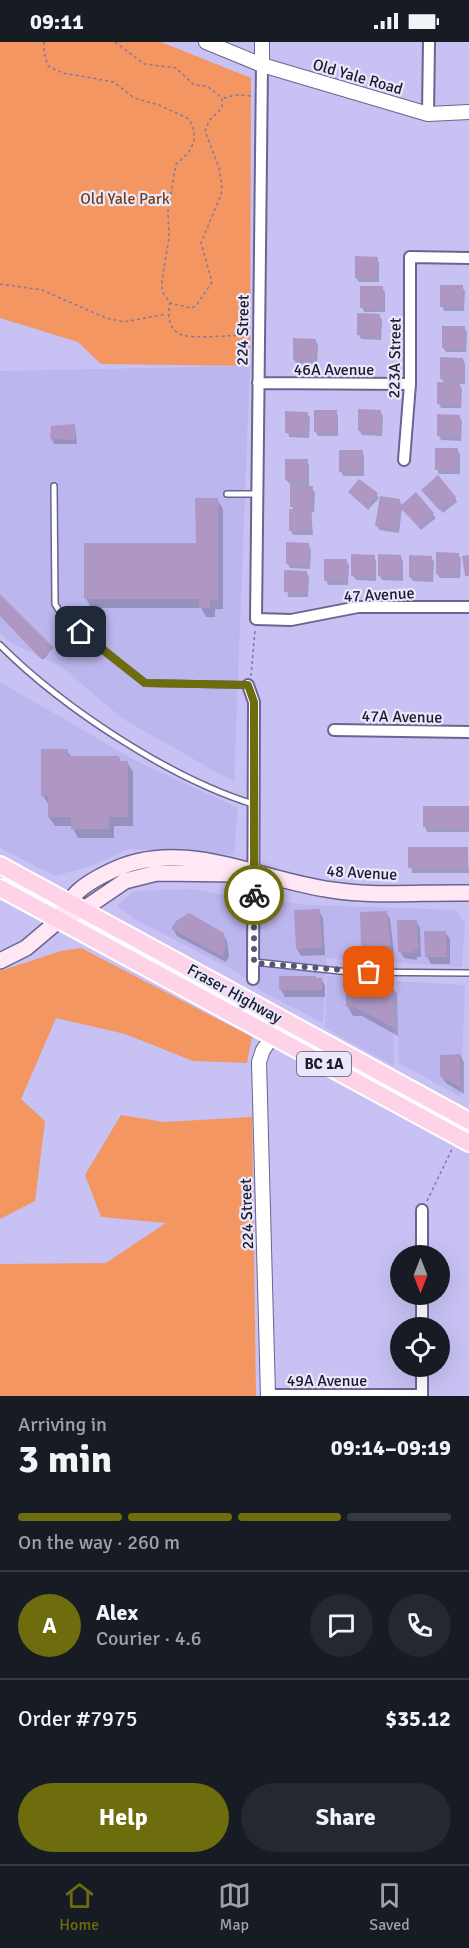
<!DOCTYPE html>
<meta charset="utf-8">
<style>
body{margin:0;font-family:Signika,sans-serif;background:#242831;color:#f1f3f6;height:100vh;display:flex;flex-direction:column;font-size:22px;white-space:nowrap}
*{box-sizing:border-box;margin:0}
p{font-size:20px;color:#9ea1a6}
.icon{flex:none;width:33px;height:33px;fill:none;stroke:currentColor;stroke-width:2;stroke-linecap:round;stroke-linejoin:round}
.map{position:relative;height:1354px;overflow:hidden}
.sheet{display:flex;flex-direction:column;background:#171b24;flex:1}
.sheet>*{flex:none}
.needle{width:39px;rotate:180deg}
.buttons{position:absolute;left:390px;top:1203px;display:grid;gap:12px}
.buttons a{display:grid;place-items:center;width:60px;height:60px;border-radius:50%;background:#171b24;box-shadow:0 6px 24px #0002;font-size:30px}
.pin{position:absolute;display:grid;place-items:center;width:51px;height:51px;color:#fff;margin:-26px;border-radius:12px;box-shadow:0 3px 9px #0006}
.courier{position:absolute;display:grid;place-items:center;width:60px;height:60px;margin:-30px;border:4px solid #6d6d0d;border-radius:50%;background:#fff;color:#222;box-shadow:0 2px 8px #0007}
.overview em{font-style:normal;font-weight:800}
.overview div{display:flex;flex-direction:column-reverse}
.overview{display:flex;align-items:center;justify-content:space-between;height:102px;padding:0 18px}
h1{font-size:39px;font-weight:800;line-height:45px}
.bar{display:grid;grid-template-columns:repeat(4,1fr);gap:9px 6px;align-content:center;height:72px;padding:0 18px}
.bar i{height:8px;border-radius:4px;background:#363941}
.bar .current{background:#6d6d0d}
.bar p{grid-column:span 4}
.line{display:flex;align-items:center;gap:15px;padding:0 18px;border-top:2px solid #363941}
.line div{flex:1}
.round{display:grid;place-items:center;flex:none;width:63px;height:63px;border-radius:32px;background:#242831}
.cta{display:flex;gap:12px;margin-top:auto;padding:12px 18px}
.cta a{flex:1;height:69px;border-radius:36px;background:#6d6d0d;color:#fff;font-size:24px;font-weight:800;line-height:69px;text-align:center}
.cta a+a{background:#242831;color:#f1f3f6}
.status{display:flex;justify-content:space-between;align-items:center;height:42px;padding:0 30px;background:#171b24;direction:ltr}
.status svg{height:16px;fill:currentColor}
.dock{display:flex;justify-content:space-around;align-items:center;height:84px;border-top:2px solid #363941;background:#171b24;font-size:16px;color:#9ea1a6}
.dock a{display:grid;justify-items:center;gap:3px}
.dock .current{color:#6d6d0d}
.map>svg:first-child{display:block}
.built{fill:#bcb6ee}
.green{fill:#f39661}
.shadow{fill:#0003}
.building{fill:#af97c3}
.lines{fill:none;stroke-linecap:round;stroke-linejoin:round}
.service-casing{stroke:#6a6490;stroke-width:8}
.minor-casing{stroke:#6a6490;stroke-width:14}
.tertiary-casing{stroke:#6a6490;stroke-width:16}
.secondary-casing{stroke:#6a6490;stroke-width:18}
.primary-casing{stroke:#fff;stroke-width:20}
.path{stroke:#7e7b9f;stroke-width:1.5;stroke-dasharray:3 3;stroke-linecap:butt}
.service{stroke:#fff;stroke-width:5}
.minor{stroke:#fff;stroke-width:10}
.tertiary{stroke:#fff;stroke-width:14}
.secondary{stroke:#ffe8f3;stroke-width:15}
.primary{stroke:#fed2e7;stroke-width:16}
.done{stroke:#585572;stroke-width:6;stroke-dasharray:0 10.8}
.route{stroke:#6d6d0d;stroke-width:8}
.labels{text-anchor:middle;stroke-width:4.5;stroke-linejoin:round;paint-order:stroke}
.shield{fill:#e8e7fb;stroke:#59586a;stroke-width:1.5}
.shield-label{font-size:15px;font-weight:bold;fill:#1c1a2c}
.street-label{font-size:16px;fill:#1c1a2c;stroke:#e8e7fb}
.park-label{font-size:16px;fill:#7c3c13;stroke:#e8e7fb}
</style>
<div class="status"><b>09:11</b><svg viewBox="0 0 49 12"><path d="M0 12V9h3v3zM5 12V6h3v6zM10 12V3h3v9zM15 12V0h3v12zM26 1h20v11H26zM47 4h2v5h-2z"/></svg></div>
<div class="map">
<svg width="469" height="1354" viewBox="0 0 469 1354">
<rect width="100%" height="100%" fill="#c7c2f3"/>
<!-- built -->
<path class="built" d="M250,324L234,740L123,677L60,624L7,599L0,590V329Z
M0,640L138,720L238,766L234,813L129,807L88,825L55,834L0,806Z
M193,847L234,855L311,863L456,868L465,881L462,925L326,916L323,981L263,950L237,930L136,878L117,864L133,849Z
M327,934L392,937L394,1024L325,986Z
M396,939L465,943L461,1055L399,1021Z"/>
<!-- green -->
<path class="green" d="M0,0H161L251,36L250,324L101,322L78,300L0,276Z
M81,906L252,995L247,1021L193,1019L125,992L56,976L21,1057L45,1079L35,1159L0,1177V929L61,909Z
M121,1073L164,1080L252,1075L256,1354H0V1222L106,1221L166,1181L101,1175L85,1133Z"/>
<!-- shadow -->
<path class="shadow" d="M377,216L379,221V240H359L356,236Z
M462,245L465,249L464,269H444L442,264Z
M382,246L385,250V270H364L362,265Z
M379,273L382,278L381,298L361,297L359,293Z
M464,286L467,290L466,310H446L443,305Z
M315,298L318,303L317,322H297L294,318Z
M463,317L465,322V342H459L462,347L461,366H441L439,362L445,342L442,337Z
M380,369L383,374L382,394L362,393L360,389Z
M336,370L338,374V394H318L315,389Z
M286,371H307L310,376L309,396L289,395Z
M459,374L462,379L461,399L441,398L439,394Z
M75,383L77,402H54L52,397L53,386Z
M457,408L460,412V432H439L437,427Z
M362,410L364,414V434H343L341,429Z
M286,418L307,419L309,423V445L315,450L314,470H311L313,493H293L290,488L293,469L291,443L286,438Z
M423,449L455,455L457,460L443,471Z
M350,450L376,452L379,456L368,468Z
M416,452L436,476L421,488L402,466L399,491L379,488L377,483L399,459L403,464Z
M217,457L223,467V567H215V575H206L201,566H91L86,556L197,502Z
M308,502L311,507L310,527L290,526L288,522Z
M458,512L461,517L460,536H440L437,532Z
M374,514L376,519V539L356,538L353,534Z
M400,514L403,519V539L382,538L380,534Z
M431,515L434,520L433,540L413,539L410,535Z
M346,519L349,523L348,543H328L326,538Z
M286,530H306L309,535L308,555H288Z
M0,554L52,607L43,618L0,573Z
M67,708L71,715H119L121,720H127L133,730V784H114V796H78L72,784H55L49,775V763L42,753Z
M425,765H469V790H427L425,785Z
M410,807H467L469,831H412Z
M319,869L323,876L325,913L301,914L297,907Z
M386,870L390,877L394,911L367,912L363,905Z
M416,879L420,886L421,915H417V918L404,916L400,909Z
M173,887L223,892L227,899L229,914L226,920L177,894Z
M445,890L450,897V922H431L427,915Z
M321,937L325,944V955H285L281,948Z
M391,943L397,952L398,994L362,974H353L348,965Z
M460,1013L464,1020V1052L446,1041L441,1034Z"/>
<!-- building -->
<path class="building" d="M355,214L378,215L377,236H355Z
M440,243H463V265H440Z
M360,244H383V266H360Z
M357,271L380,272V294L357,293Z
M442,284H465L464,306H442Z
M293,296L316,297V318H293Z
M440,315L463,316V338L440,337Z
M437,340L460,341V362H437Z
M358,367L381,368V390L358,389Z
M314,368H337L336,390H314Z
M285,369L308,370L307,392L285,391Z
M437,372L460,373V395L437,394Z
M75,382V398L50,397L51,384Z
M435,406H458V428H435Z
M339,408H363L362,430H339Z
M285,417H308L307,439L285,438Z
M438,433L456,455L439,468L421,448Z
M359,437L378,451L365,465L348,450Z
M290,443L313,444L312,466L290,465Z
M416,450L434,471L418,484L399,465Z
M380,454L400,457L397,487L375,484Z
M195,456H218V558H210V566H199V557H84V501H196Z
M289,467H312L311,489H289Z
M286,500L309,501V523L286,522Z
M436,510L459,511L458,532H436Z
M351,512L375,513L374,535L351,534Z
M378,512L401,513V535L378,534Z
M409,513L432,514L431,536L409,535Z
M469,513V534H465L462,514Z
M324,517H347V539H324Z
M284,528L307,529V551L284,550Z
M0,552L54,606L41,617L0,574Z
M41,707H68V714H119V719H128V775H109V787H71V775H48V754H41Z
M423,764H469V786L423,785Z
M408,805H468V827L408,826Z
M320,867L322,906L296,907L294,868Z
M387,869L391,904L361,905L360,870Z
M189,871L224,891L226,906L222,914L171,887L176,879Z
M397,878H417L418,908H414V911L398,910Z
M424,889H446L447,915H425Z
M279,934H316V936H322V948H279Z
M392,941L394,986L355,965H346V943Z
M460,1012L461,1046L440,1034V1013Z"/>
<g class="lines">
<defs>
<path id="service" d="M54,444L55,562L65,578L145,641L248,643
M227,452H257
M0,603C62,665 169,736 253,762
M254,920L349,930L469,931"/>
<path id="minor" d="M262,23L256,577L291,578L358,565H469
M428,72L429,0
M258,341L410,342
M404,418L410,342V215L469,216
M248,643L254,660L253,937
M334,688L469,690
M422,1168V1214
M422,1252V1286
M268,1353H422V1324"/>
<path id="tertiary" d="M206,0L262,23L428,72L469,70
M262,23V0
M268,1354L259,1020L263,1008L273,994"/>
<path id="secondary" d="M58,879C70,853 82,843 109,830C182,793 257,838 332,848C376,855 424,850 469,851
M0,919L26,906L58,879L84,867L125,839L157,831L241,832"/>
<path id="primary" d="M0,823L469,1079
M0,846L469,1101"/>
</defs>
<!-- service casing -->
<use href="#service" class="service-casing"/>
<!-- minor casing -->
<use href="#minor" class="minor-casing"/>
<!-- tertiary casing -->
<use href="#tertiary" class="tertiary-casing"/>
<!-- secondary casing -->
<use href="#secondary" class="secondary-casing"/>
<!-- primary casing -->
<use href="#primary" class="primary-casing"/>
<!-- path -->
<path class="path" d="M44,0V11L48,24L54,27L63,31L114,40L134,56L159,63L189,77C200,97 192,110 176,122L168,169L169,196L162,238V249L170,261C167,272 168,288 182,293C193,297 234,293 248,293
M115,0L144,22L176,26L194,43L207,44L222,56V66L209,79L205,89L219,126L222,143L221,153L201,201L212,240L196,264L191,266L170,261
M224,56L236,53L252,54
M0,242L42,248L106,276L124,280L166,272
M251,634L255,588
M427,1159L452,1107"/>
<!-- service -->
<use href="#service" class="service"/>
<!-- minor -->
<use href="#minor" class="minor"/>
<!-- tertiary -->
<use href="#tertiary" class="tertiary"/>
<!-- secondary -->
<use href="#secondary" class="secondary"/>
<!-- primary -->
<use href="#primary" class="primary"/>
</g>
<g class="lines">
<!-- done -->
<path class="done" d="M254,853V921L369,930"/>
<!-- route -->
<path class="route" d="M81,590L145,641L248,643L254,660V853"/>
</g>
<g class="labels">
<!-- shield labels -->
<rect class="shield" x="297" y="1010" width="54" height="24" rx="4.5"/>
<g class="shield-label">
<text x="324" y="1027">BC 1A</text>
</g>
<!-- street labels -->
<g class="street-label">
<text transform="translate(358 34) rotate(16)" y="6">Old Yale Road</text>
<text transform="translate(242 288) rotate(-89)" y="6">224 Street</text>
<text transform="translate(394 316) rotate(-89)" y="6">223A Street</text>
<text x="334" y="333">46A Avenue</text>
<text transform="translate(379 552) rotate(-3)" y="6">47 Avenue</text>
<text transform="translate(402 674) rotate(1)" y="6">47A Avenue</text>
<text transform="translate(362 830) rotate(3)" y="6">48 Avenue</text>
<text transform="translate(235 951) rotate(29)" y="6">Fraser Highway</text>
<text transform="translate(246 1172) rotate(-92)" y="6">224 Street</text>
<text x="327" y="1344">49A Avenue</text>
</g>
<!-- park labels -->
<g class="park-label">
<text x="125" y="162">Old Yale Park</text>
</g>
</g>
</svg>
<div class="buttons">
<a><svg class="needle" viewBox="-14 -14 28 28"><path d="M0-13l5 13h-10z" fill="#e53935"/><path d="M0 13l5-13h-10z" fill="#9ea1a6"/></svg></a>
<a><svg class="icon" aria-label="locate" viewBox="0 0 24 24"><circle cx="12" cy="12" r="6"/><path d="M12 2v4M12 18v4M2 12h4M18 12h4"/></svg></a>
</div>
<div class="pin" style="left:369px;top:930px;background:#ea580c"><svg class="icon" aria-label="bag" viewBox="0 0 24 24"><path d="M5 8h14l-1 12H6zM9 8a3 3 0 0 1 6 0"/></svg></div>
<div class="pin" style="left:81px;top:590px;background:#1f2937"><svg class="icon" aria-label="home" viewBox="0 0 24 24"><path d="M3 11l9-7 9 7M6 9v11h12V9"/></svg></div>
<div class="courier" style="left:254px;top:853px"><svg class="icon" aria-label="bike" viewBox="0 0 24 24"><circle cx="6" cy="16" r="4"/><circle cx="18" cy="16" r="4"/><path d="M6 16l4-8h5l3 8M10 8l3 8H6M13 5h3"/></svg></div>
</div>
<section class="sheet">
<div class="overview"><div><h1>3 min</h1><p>Arriving in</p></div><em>09:14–09:19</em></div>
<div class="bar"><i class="current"></i><i class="current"></i><i class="current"></i><i></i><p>On the way · 260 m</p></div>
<div class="line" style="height:108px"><b class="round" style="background:#6d6d0d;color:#fff">A</b><div><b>Alex</b><p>Courier · 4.6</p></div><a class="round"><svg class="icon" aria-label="chat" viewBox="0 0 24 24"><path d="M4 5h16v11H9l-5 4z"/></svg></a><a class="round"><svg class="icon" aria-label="phone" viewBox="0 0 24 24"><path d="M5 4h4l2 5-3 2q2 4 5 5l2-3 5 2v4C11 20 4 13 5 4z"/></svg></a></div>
<div class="line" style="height:78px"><div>Order #7975</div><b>$35.12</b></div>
<div class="cta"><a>Help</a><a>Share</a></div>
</section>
<nav class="dock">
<a class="current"><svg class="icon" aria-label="home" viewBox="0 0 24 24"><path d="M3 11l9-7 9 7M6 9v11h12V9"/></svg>Home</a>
<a><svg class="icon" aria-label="map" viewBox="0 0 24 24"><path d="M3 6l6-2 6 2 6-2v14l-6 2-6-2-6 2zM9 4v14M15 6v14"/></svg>Map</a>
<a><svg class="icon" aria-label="saved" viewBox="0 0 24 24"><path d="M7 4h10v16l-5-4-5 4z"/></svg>Saved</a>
</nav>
